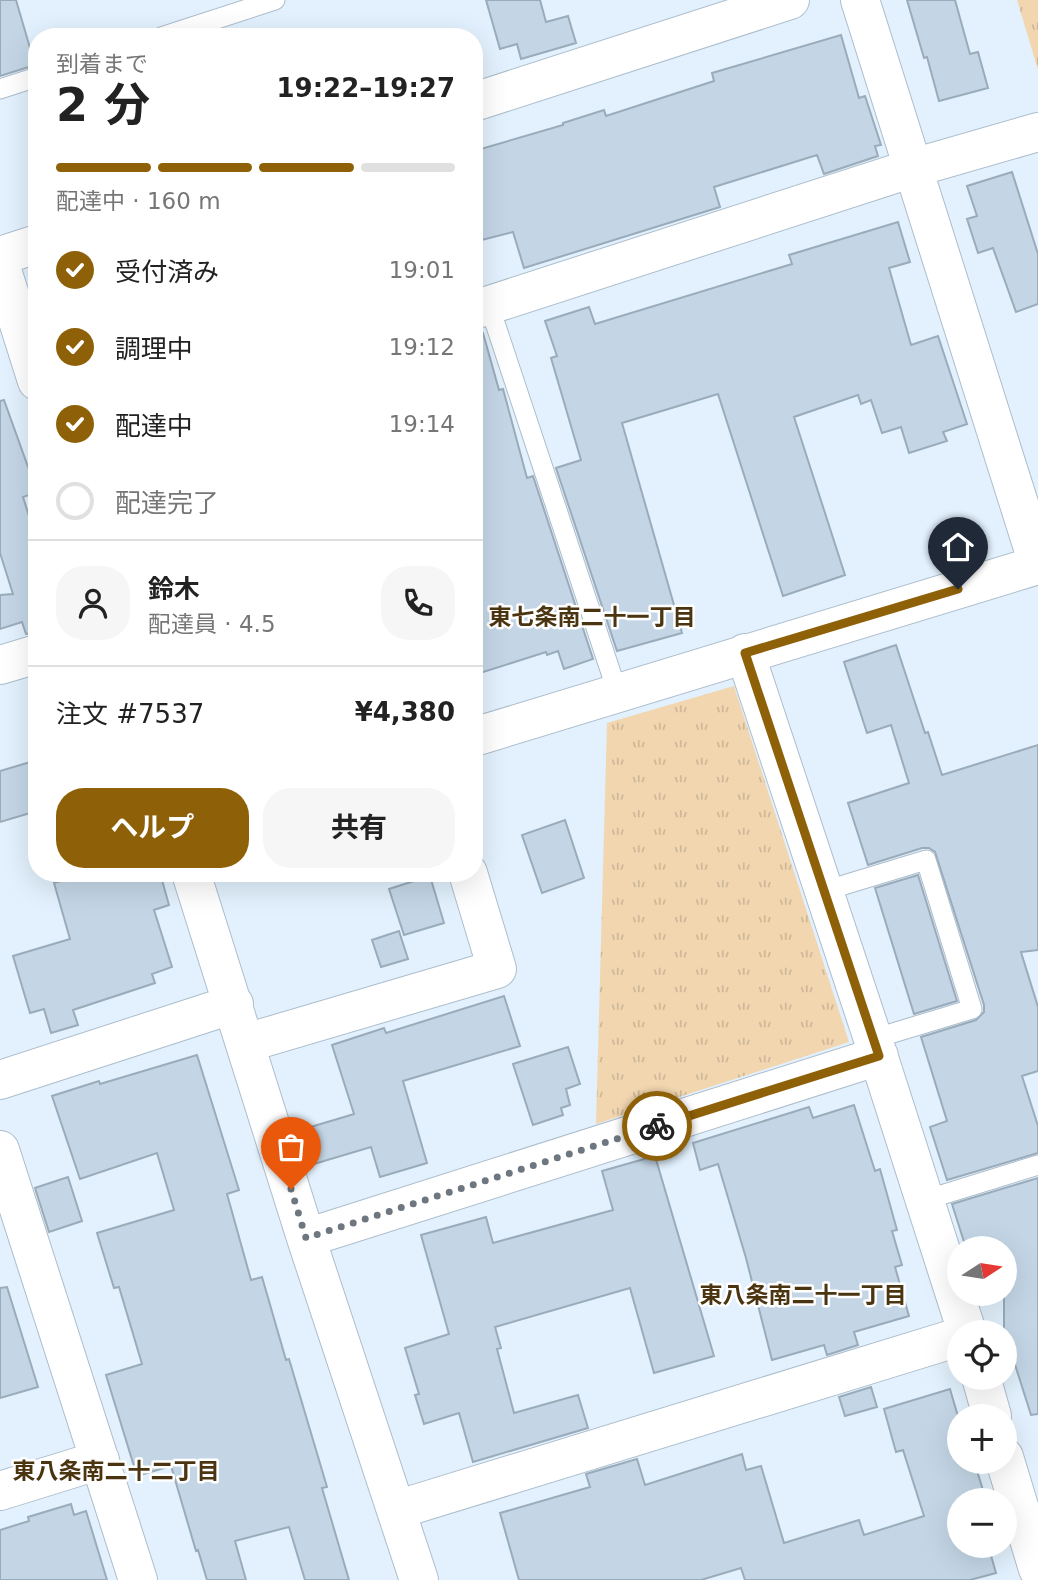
<!DOCTYPE html>
<html lang="ja">
<meta charset="utf-8">
<style>
body{margin:0;font-family:"DejaVu Sans","Noto Sans JP",sans-serif;background:#f6f6f6;color:#222;height:100vh;display:flex;flex-direction:column;font-size:26px;white-space:nowrap}
*{box-sizing:border-box;margin:0}
p{font-size:23px;color:#767676}
.icon{flex:none;width:38px;height:38px;fill:none;stroke:currentColor;stroke-width:2;stroke-linecap:round;stroke-linejoin:round}
.map{position:relative;flex:1;overflow:hidden}
.side{position:absolute;left:28px;top:28px;width:455px;height:854px;display:flex;flex-direction:column;background:#fff;border-radius:28px;box-shadow:0 7px 28px #0002}
.side>*{flex:none}
.needle{width:46px;rotate:78deg}
.buttons{position:absolute;left:947px;top:1236px;display:grid;gap:14px}
.buttons a{display:grid;place-items:center;width:70px;height:70px;border-radius:50%;background:#fff;box-shadow:0 7px 28px #0002;font-size:35px}
.pin{position:absolute;display:grid;place-items:center;width:60px;height:60px;color:#fff;margin:-72px -30px;border-radius:50% 50% 50% 0;rotate:-45deg;box-shadow:0 0 7px #0007}
.pin .icon{rotate:45deg}
.courier{position:absolute;display:grid;place-items:center;width:70px;height:70px;margin:-35px;border:5px solid #8e6108;border-radius:50%;background:#fff;color:#222;box-shadow:0 2px 9px #0007}
.head em{font-style:normal;font-weight:700}
.head div{display:flex;flex-direction:column-reverse}
.head{display:flex;align-items:center;justify-content:space-between;height:119px;padding:0 28px}
h1{font-size:46px;font-weight:700;line-height:52px}
.bar{display:grid;grid-template-columns:repeat(4,1fr);gap:10px 7px;align-content:center;height:84px;padding:0 28px}
.bar i{height:9px;border-radius:5px;background:#e0e0e0}
.bar .current{background:#8e6108}
.bar p{grid-column:span 4}
.line{display:flex;align-items:center;gap:18px;padding:0 28px;border-top:2px solid #e0e0e0}
.line div{flex:1}
.round{display:grid;place-items:center;flex:none;width:74px;height:74px;border-radius:28px;background:#f6f6f6}
ol{padding:0 28px;list-style:none}
li{display:flex;align-items:center;gap:21px;height:77px}
li p{margin-inline-start:auto}
li .icon{padding:7px;border-radius:50%;background:#8e6108;color:#fff;stroke-width:4}
li:last-child{color:#767676}
li i{width:38px;height:38px;border:4px solid #e0e0e0;border-radius:50%}
.primary-button{display:flex;gap:14px;margin-top:auto;padding:14px 28px}
.primary-button a{flex:1;height:80px;border-radius:28px;background:#8e6108;color:#fff;font-size:28px;font-weight:700;line-height:80px;text-align:center}
.primary-button a+a{background:#f6f6f6;color:#222}
.map>svg:first-child{display:block}
.grass{fill:url(#grass-tufts)}
.building{fill:#c4d6e6;stroke:#9aabba;stroke-width:2}
.lines{fill:none;stroke-linecap:round;stroke-linejoin:round}
.service-casing{stroke:#acbdcc;stroke-width:21}
.minor-casing{stroke:#acbdcc;stroke-width:40}
.tertiary-casing{stroke:#acbdcc;stroke-width:40}
.service{stroke:#fff;stroke-width:19}
.minor{stroke:#fff;stroke-width:38}
.tertiary{stroke:#fff;stroke-width:38}
.done{stroke:#6e7780;stroke-width:7;stroke-dasharray:0 12.6}
.route{stroke:#8e6108;stroke-width:9}
.labels{text-anchor:middle;stroke-width:5;stroke-linejoin:round;paint-order:stroke}
.neighbourhood-label{font-size:23px;font-weight:bold;fill:#4b3410;stroke:#fff}
</style>
<div class="map">
<svg width="1038" height="1580" viewBox="0 0 1038 1580">
<defs>
<pattern id="grass-tufts" width="24" height="20" patternUnits="userSpaceOnUse" patternTransform="scale(1.75)"><rect width="24" height="20" fill="#f1d6b0"/><path d="M3 7l-1-3M5 7V3M7 7l1-3M15 17l-1-3M17 17v-4M19 17l1-3" fill="none" stroke="#cfb898"/></pattern>
</defs>
<rect width="100%" height="100%" fill="#e2f1fd"/>
<!-- grass -->
<path class="grass" d="M1017,0H1038V70Z
M734,686L849,1042L596,1124L607,723Z"/>
<!-- building -->
<path class="building" d="M0,0H16L35,65L0,76Z
M486,0H540L546,22L568,16L576,43L521,59L517,44L500,49Z
M907,0H955L970,54L978,52L988,88L939,101L927,57L924,58Z
M841,35L859,98L865,96L881,145L875,146L878,156L824,174L817,155L714,187L720,207L524,268L513,232L474,242V151L563,125V123L604,110L606,116L714,81L712,73Z
M1012,172L1038,254V304L1016,312L993,248L978,253L967,219L977,216L967,186Z
M898,222L910,262L889,268L911,345L938,336L967,424L943,432L947,441L909,453L901,427L882,433L871,400L861,404L858,395L794,417L845,575L783,596L718,394L622,423L682,633L617,651L556,468L581,460L551,358L557,356L545,321L589,307L595,324L792,264L789,255Z
M483,333L499,390L503,389L527,478L533,476L593,659L564,669L558,651L547,655L546,652L474,675V334Z
M4,400L37,492L23,497L37,541V633L26,634L22,622L0,629V595L13,594L0,553V401Z
M896,645L925,733L928,732L942,775L1038,745V950L1021,952L1038,1007V1071L1022,1076L1038,1126V1153L947,1180L930,1127L947,1121L921,1037L976,1020L984,1012V1005L935,852L929,848H922L868,865L848,803L909,783L891,725L867,733L844,662Z
M37,760V811L0,822V771Z
M565,820L584,878L542,893L522,835Z
M88,873H160L169,905L154,910L172,967L152,974L155,983L73,1010L78,1025L51,1033L44,1009L30,1013L13,956L70,939L54,883Z
M918,875L957,1001L914,1014L875,888Z
M430,876L444,923L404,935L389,889Z
M399,931L408,959L381,967L372,940Z
M504,996L520,1046L403,1081L427,1163L380,1177L371,1147L314,1164L304,1129L354,1114L332,1045L384,1028L386,1033Z
M568,1047L580,1084L566,1089L570,1105L561,1108L563,1115L533,1125L513,1064Z
M197,1055L239,1190L227,1194L251,1280L262,1277L286,1360L289,1359L327,1487L322,1488L349,1580H305L289,1527L235,1541L246,1580H207L198,1550L196,1551L171,1466L137,1476L106,1375L142,1364L119,1287L114,1288L97,1233L174,1210L157,1153L80,1179L52,1096L99,1081L100,1084Z
M854,1105L875,1171L880,1169L897,1230L892,1231L902,1265L895,1267L909,1316L854,1332L858,1345L827,1355L824,1345L772,1360L746,1258L718,1164L700,1170L693,1143L809,1107L813,1118Z
M655,1156L714,1356L654,1373L630,1288L495,1327L501,1348L497,1349L514,1413L578,1395L588,1428L473,1462L459,1413L424,1424L415,1395L419,1394L405,1348L449,1334L421,1235L486,1217L493,1243L613,1210L602,1171Z
M68,1177L82,1221L49,1232L35,1188Z
M1038,1178V1414L1031,1415L1004,1330V1248H966L952,1204Z
M7,1287L38,1387L0,1398V1288Z
M871,1387L877,1407L845,1416L839,1397Z
M950,1389L959,1420V1461H974L986,1500H959V1545H988L996,1573L970,1580H745L741,1568L701,1580H519L500,1513L590,1487L586,1474L637,1459L645,1485L742,1454L746,1470L761,1466L784,1543L859,1520L864,1535L924,1516L903,1450L896,1452L884,1409Z
M71,1504L74,1515L86,1511L107,1580H0V1530L29,1521L28,1517Z"/>
<g class="lines">
<defs>
<path id="service" d="M161,37L275,0
M0,89L37,77
M489,305L618,694
M824,891L926,860L972,1009L873,1039
M925,1200L1038,1165"/>
<path id="minor" d="M474,102L790,0
M0,256L37,244
M0,264L37,381
M474,310L913,168L1038,132
M745,653L873,1039L967,1332
M0,665L37,654
M474,737L1038,565
M191,873L306,1238L419,1580
M246,1043L497,969L468,873
M0,1080L234,1004
M0,1150L138,1580
M306,1238L879,1056
M981,1377L992,1416
M1004,1457L1038,1569
M0,1491L100,1460
M396,1510L959,1337"/>
<path id="tertiary" d="M860,0L1038,564"/>
</defs>
<!-- service casing -->
<use href="#service" class="service-casing"/>
<!-- minor casing -->
<use href="#minor" class="minor-casing"/>
<!-- tertiary casing -->
<use href="#tertiary" class="tertiary-casing"/>
<!-- service -->
<use href="#service" class="service"/>
<!-- minor -->
<use href="#minor" class="minor"/>
<!-- tertiary -->
<use href="#tertiary" class="tertiary"/>
</g>
<g class="lines">
<!-- done -->
<path class="done" d="M291,1189L306,1238L657,1126"/>
<!-- route -->
<path class="route" d="M657,1126L879,1056L745,653L958,589"/>
</g>
<g class="labels">
<!-- neighbourhood labels -->
<g class="neighbourhood-label">
<text x="592" y="625">東七条南二十一丁目</text>
<text x="803" y="1303">東八条南二十一丁目</text>
<text x="116" y="1479">東八条南二十二丁目</text>
</g>
</g>
</svg>
<div class="buttons">
<a><svg class="needle" viewBox="-14 -14 28 28"><path d="M0-13l5 13h-10z" fill="#e53935"/><path d="M0 13l5-13h-10z" fill="#767676"/></svg></a>
<a><svg class="icon" aria-label="locate" viewBox="0 0 24 24"><circle cx="12" cy="12" r="6"/><path d="M12 2v4M12 18v4M2 12h4M18 12h4"/></svg></a>
<a>+</a>
<a>−</a>
</div>
<div class="pin" style="left:291px;top:1189px;background:#ea580c"><svg class="icon" aria-label="bag" viewBox="0 0 24 24"><path d="M5 8h14l-1 12H6zM9 8a3 3 0 0 1 6 0"/></svg></div>
<div class="pin" style="left:958px;top:589px;background:#1f2937"><svg class="icon" aria-label="home" viewBox="0 0 24 24"><path d="M3 11l9-7 9 7M6 9v11h12V9"/></svg></div>
<div class="courier" style="left:657px;top:1126px"><svg class="icon" aria-label="bike" viewBox="0 0 24 24"><circle cx="6" cy="16" r="4"/><circle cx="18" cy="16" r="4"/><path d="M6 16l4-8h5l3 8M10 8l3 8H6M13 5h3"/></svg></div>
<section class="side">
<div class="head"><div><h1>2 分</h1><p>到着まで</p></div><em>19:22–19:27</em></div>
<div class="bar"><i class="current"></i><i class="current"></i><i class="current"></i><i></i><p>配達中 · 160 m</p></div>
<ol>
<li><svg class="icon" aria-label="check" viewBox="0 0 24 24"><path d="M5 12l5 5 9-10"/></svg>受付済み<p>19:01</p></li>
<li><svg class="icon" aria-label="check" viewBox="0 0 24 24"><path d="M5 12l5 5 9-10"/></svg>調理中<p>19:12</p></li>
<li><svg class="icon" aria-label="check" viewBox="0 0 24 24"><path d="M5 12l5 5 9-10"/></svg>配達中<p>19:14</p></li>
<li><i></i>配達完了</li>
</ol>
<div class="line" style="height:126px"><a class="round"><svg class="icon" aria-label="person" viewBox="0 0 24 24"><circle cx="12" cy="8" r="4"/><path d="M4 21q1-7 8-7t8 7"/></svg></a><div><b>鈴木</b><p>配達員 · 4.5</p></div><a class="round"><svg class="icon" aria-label="phone" viewBox="0 0 24 24"><path d="M5 4h4l2 5-3 2q2 4 5 5l2-3 5 2v4C11 20 4 13 5 4z"/></svg></a></div>
<div class="line" style="height:91px"><div>注文 #7537</div><b>¥4,380</b></div>
<div class="primary-button"><a>ヘルプ</a><a>共有</a></div>
</section>
</div>
